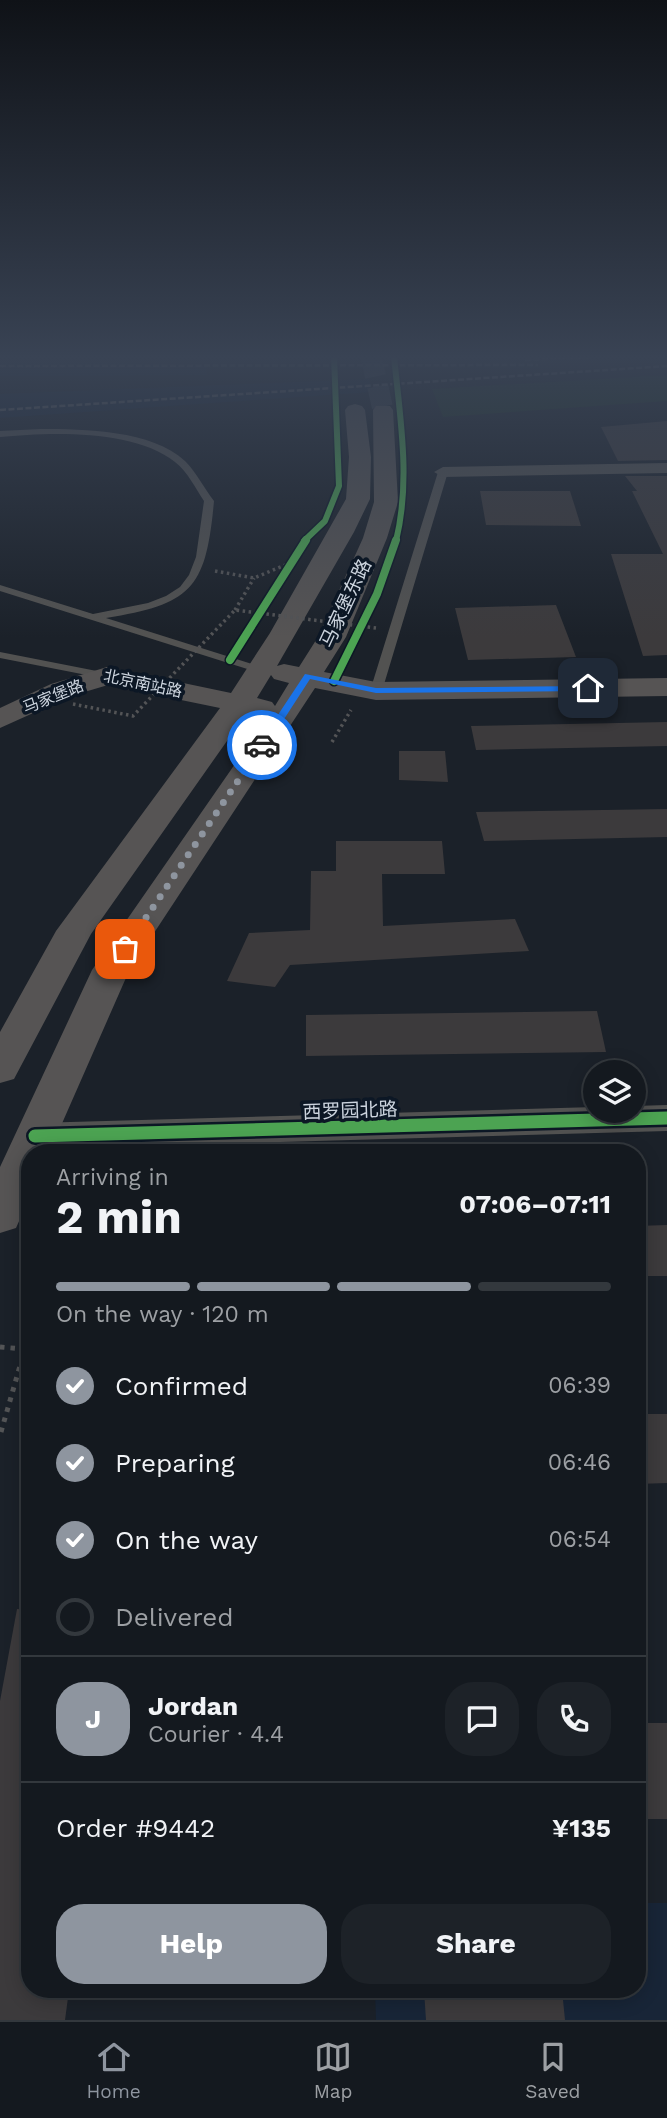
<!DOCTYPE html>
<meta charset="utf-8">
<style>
body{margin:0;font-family:"Work Sans","Noto Sans SC",sans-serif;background:#1d2228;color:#f1f3f6;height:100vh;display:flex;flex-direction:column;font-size:26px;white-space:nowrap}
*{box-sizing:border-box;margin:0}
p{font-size:23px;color:#9da0a4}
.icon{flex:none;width:38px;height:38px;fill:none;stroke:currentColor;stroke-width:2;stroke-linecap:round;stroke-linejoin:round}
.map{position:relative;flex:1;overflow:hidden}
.details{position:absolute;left:21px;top:1144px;width:625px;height:854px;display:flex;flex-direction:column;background:#14191f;border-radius:28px;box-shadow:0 4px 18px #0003,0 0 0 2px #33383d}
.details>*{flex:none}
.controls{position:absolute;left:583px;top:1060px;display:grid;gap:14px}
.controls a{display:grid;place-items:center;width:63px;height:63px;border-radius:50%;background:#14191f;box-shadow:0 4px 18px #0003,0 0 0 2px #33383d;font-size:35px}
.pin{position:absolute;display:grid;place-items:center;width:60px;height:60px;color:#fff;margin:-30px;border-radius:14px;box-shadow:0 4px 10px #0006}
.courier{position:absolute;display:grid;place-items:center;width:70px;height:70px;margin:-35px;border:5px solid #1a73e8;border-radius:50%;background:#fff;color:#222;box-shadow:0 2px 9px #0007}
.head em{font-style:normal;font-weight:700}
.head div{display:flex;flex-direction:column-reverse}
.head{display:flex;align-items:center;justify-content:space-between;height:119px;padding:0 35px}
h1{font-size:46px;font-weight:700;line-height:52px}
.bar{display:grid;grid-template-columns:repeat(4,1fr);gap:10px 7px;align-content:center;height:84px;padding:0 35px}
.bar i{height:9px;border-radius:5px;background:#33383d}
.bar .current{background:#8e959f}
.bar p{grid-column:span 4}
.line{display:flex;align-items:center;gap:18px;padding:0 35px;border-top:2px solid #33383d}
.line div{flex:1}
.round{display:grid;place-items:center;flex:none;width:74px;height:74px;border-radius:28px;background:#1d2228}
ol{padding:0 35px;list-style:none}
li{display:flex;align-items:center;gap:21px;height:77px}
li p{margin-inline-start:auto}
li .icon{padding:7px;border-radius:50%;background:#8e959f;color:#fff;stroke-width:4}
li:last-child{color:#9da0a4}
li i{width:38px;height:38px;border:4px solid #33383d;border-radius:50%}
.cta{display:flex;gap:14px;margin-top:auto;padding:14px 35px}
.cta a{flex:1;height:80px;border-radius:28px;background:#8e959f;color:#fff;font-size:28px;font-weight:700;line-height:80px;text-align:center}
.cta a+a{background:#1d2228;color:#f1f3f6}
.dock{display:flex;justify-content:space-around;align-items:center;height:98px;border-top:2px solid #33383d;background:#14191f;font-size:19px;color:#9da0a4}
.dock a{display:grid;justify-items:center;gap:4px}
.dock .current{color:#8e959f}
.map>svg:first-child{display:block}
.built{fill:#182537}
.green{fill:#1d3126}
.building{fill:#3c3a3c}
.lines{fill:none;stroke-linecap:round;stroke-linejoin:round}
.secondary-tunnel{stroke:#363c44;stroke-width:21;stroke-dasharray:21 10;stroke-linecap:butt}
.path-far1{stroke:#535456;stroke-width:3.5;stroke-dasharray:2.5 3.5;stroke-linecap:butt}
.path{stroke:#535456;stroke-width:5;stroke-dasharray:4.5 6;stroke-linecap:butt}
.lane{fill:#525251;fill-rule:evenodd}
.street{fill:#525251;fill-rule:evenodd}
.secondary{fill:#565454;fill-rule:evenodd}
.rail{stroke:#5c5d60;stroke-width:2.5;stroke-dasharray:6 2.5;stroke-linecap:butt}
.path-bridge{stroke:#535456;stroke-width:3.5;stroke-dasharray:2.5 3.5;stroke-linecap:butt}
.cycleway-far2-casing{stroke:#0c1725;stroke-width:9}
.cycleway-far1-casing{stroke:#0c1725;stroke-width:11}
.cycleway-casing{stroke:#0c1725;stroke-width:18}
.cycleway-far2{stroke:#4ca352;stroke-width:6}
.cycleway-far1{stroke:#4ca352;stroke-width:8}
.cycleway{stroke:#4ca352;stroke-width:13}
.route{fill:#1a73e8}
.done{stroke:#8e959f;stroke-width:7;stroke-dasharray:0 12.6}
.labels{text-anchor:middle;stroke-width:7;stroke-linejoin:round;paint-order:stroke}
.far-street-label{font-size:16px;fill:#ccd4de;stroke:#0c1725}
.street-label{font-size:19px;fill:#ccd4de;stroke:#0c1725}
</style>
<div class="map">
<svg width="667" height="2020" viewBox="0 0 667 2020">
<rect width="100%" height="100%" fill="#1b2129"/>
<!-- built -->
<path class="built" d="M0,360L206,365L207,375L0,376Z
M369,379L372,392L0,418V394Z
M637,1903H667V2020H376L375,1990H637Z"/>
<!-- green -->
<path class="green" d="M667,375V401L443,417L432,389Z"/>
<!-- building -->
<path class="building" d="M667,421V460L618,461L601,427Z
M625,476H667V655L643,656L611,554H663L632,491H637Z
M480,491H570L581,526L486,525Z
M556,605L576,657L468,660L455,608Z
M667,722V746L476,750L471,726Z
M399,751H445L448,782L399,780Z
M667,809V837L484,841L476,812Z
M336,841H442L445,874H382L383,926L515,919L529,951L290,965L275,987L227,981L249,933L310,930L311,871H336Z
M597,1011L606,1052L306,1056V1015Z
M667,1225V1276H637V1226Z
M637,1414H667V1483L637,1484Z
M17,1609L30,1610V1990H69L65,2020H0V1701Z
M637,1723H667V1819H637Z
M424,1990H562L565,2020H426Z"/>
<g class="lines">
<!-- secondary-tunnel -->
<path class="secondary-tunnel" d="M371,356L383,410"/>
<!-- path-far1 -->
<path class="path-far1" d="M215,571L254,578L290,563
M235,610L254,578
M332,742L351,710"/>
<!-- path -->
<path class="path" d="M0,1347L24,1349
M1,1432L30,1331"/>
<!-- lane -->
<path class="lane" d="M41,429C84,429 152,430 185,461C196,472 204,488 214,501C206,588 193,604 106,618L265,668V672H257L0,591V585L93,614L148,603L166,596L180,587L189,575L196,557L204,501C195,488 188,472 175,462C134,429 50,432 0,437V431Z
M443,469L448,472L382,691L376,695L372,694L370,691L438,472Z
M0,652L107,673L113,676L107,679L0,658Z"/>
<!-- street -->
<path class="street" d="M667,463V473L443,477L434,472L443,467Z
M667,1105V1131L35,1149L23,1145L18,1136L23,1127L35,1123L595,1107V1111H634V1106Z"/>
<!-- secondary -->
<path class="secondary" d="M355,404L362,406L365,410L371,457L370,499L354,532L277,666L284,664L299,667L318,637L363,538L374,502L373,410L376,406H390L393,410L398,502L387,538L346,637L324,672L376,682L667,678V696L376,700L315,688L129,971L49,1153H30C30,1186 31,1198 16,1228L0,1233V1167L92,970L269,715L262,717L246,714L91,934L14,1079L0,1083V1032L56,931L220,708L108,685L71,696L0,728V708L51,684L107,667L231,693L270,633L346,499L349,457L345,410L348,406ZM271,675L274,679L289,683L275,706L272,702L257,698Z"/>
<!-- rail -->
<path class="rail" d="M131,356L162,357
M229,356L285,357
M525,360L623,356
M0,366L538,365
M0,410L667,366"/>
<!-- path-bridge -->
<path class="path-bridge" d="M73,704L133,716L235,610L376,628"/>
<defs>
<path id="cycleway-far2" d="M394,356C400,418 411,480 396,541
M304,541L325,521L339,486L334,356"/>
<path id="cycleway-far1" d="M230,660L306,540
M334,681L377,594L396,540"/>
<path id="cycleway" d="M35,1136L667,1118"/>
</defs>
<!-- cycleway-far2 casing -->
<use href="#cycleway-far2" class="cycleway-far2-casing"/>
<!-- cycleway-far1 casing -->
<use href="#cycleway-far1" class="cycleway-far1-casing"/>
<!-- cycleway casing -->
<use href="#cycleway" class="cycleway-casing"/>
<!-- cycleway-far2 -->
<use href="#cycleway-far2" class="cycleway-far2"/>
<!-- cycleway-far1 -->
<use href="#cycleway-far1" class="cycleway-far1"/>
<!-- cycleway -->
<use href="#cycleway" class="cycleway"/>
</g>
<!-- sky -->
<linearGradient id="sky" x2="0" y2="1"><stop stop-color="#0f1217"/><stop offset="0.56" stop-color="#394354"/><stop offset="1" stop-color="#394354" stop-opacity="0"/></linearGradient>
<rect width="667" height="638" fill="url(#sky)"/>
<!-- route -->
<path class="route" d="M305,674L376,688L588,686L592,688L588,691L376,693L310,679L266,747H259L258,745Z"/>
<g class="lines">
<!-- done -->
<path class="done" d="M125,949L262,745"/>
</g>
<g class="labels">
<!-- far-street labels -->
<g class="far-street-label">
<text transform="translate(143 683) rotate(12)" y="6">北京南站路</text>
<text transform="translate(53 696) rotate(-22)" y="6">马家堡路</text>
</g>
<!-- street labels -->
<g class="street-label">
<text transform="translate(345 603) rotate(-65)" y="7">马家堡东路</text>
<text transform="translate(350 1110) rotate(-2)" y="7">西罗园北路</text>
</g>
</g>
</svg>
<div class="controls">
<a><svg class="icon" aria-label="layers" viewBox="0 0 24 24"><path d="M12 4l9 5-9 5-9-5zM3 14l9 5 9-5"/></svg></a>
</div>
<div class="pin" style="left:125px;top:949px;background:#ea580c"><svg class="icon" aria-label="bag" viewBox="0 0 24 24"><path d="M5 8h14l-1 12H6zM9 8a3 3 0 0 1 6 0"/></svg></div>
<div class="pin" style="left:588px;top:688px;background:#1f2937"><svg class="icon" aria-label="home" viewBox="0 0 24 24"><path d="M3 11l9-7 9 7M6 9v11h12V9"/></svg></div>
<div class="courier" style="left:262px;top:745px"><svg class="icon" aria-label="car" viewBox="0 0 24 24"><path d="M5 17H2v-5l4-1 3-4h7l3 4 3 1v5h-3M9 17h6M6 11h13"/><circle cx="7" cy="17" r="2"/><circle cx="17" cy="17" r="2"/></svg></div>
<section class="details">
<div class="head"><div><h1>2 min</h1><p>Arriving in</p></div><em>07:06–07:11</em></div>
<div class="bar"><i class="current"></i><i class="current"></i><i class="current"></i><i></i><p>On the way · 120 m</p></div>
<ol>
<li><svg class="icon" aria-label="check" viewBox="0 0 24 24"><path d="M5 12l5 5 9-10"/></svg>Confirmed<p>06:39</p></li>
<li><svg class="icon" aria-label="check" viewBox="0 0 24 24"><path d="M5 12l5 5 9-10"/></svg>Preparing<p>06:46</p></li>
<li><svg class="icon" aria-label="check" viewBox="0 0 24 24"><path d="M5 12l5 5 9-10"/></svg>On the way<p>06:54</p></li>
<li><i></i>Delivered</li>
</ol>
<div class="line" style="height:126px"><b class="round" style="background:#8e959f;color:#fff">J</b><div><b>Jordan</b><p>Courier · 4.4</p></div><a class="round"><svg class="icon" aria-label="chat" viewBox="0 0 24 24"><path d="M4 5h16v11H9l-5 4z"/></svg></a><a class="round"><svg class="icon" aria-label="phone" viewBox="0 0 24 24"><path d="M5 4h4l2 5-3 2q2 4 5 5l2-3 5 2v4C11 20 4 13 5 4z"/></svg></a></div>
<div class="line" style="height:91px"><div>Order #9442</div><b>¥135</b></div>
<div class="cta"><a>Help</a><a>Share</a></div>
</section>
</div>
<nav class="dock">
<a class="current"><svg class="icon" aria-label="home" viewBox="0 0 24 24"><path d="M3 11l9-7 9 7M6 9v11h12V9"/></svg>Home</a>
<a><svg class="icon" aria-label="map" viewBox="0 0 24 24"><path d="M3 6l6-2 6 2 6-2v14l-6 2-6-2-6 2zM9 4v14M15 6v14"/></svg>Map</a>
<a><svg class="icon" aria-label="saved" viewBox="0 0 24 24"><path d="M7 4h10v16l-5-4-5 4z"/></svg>Saved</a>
</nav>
